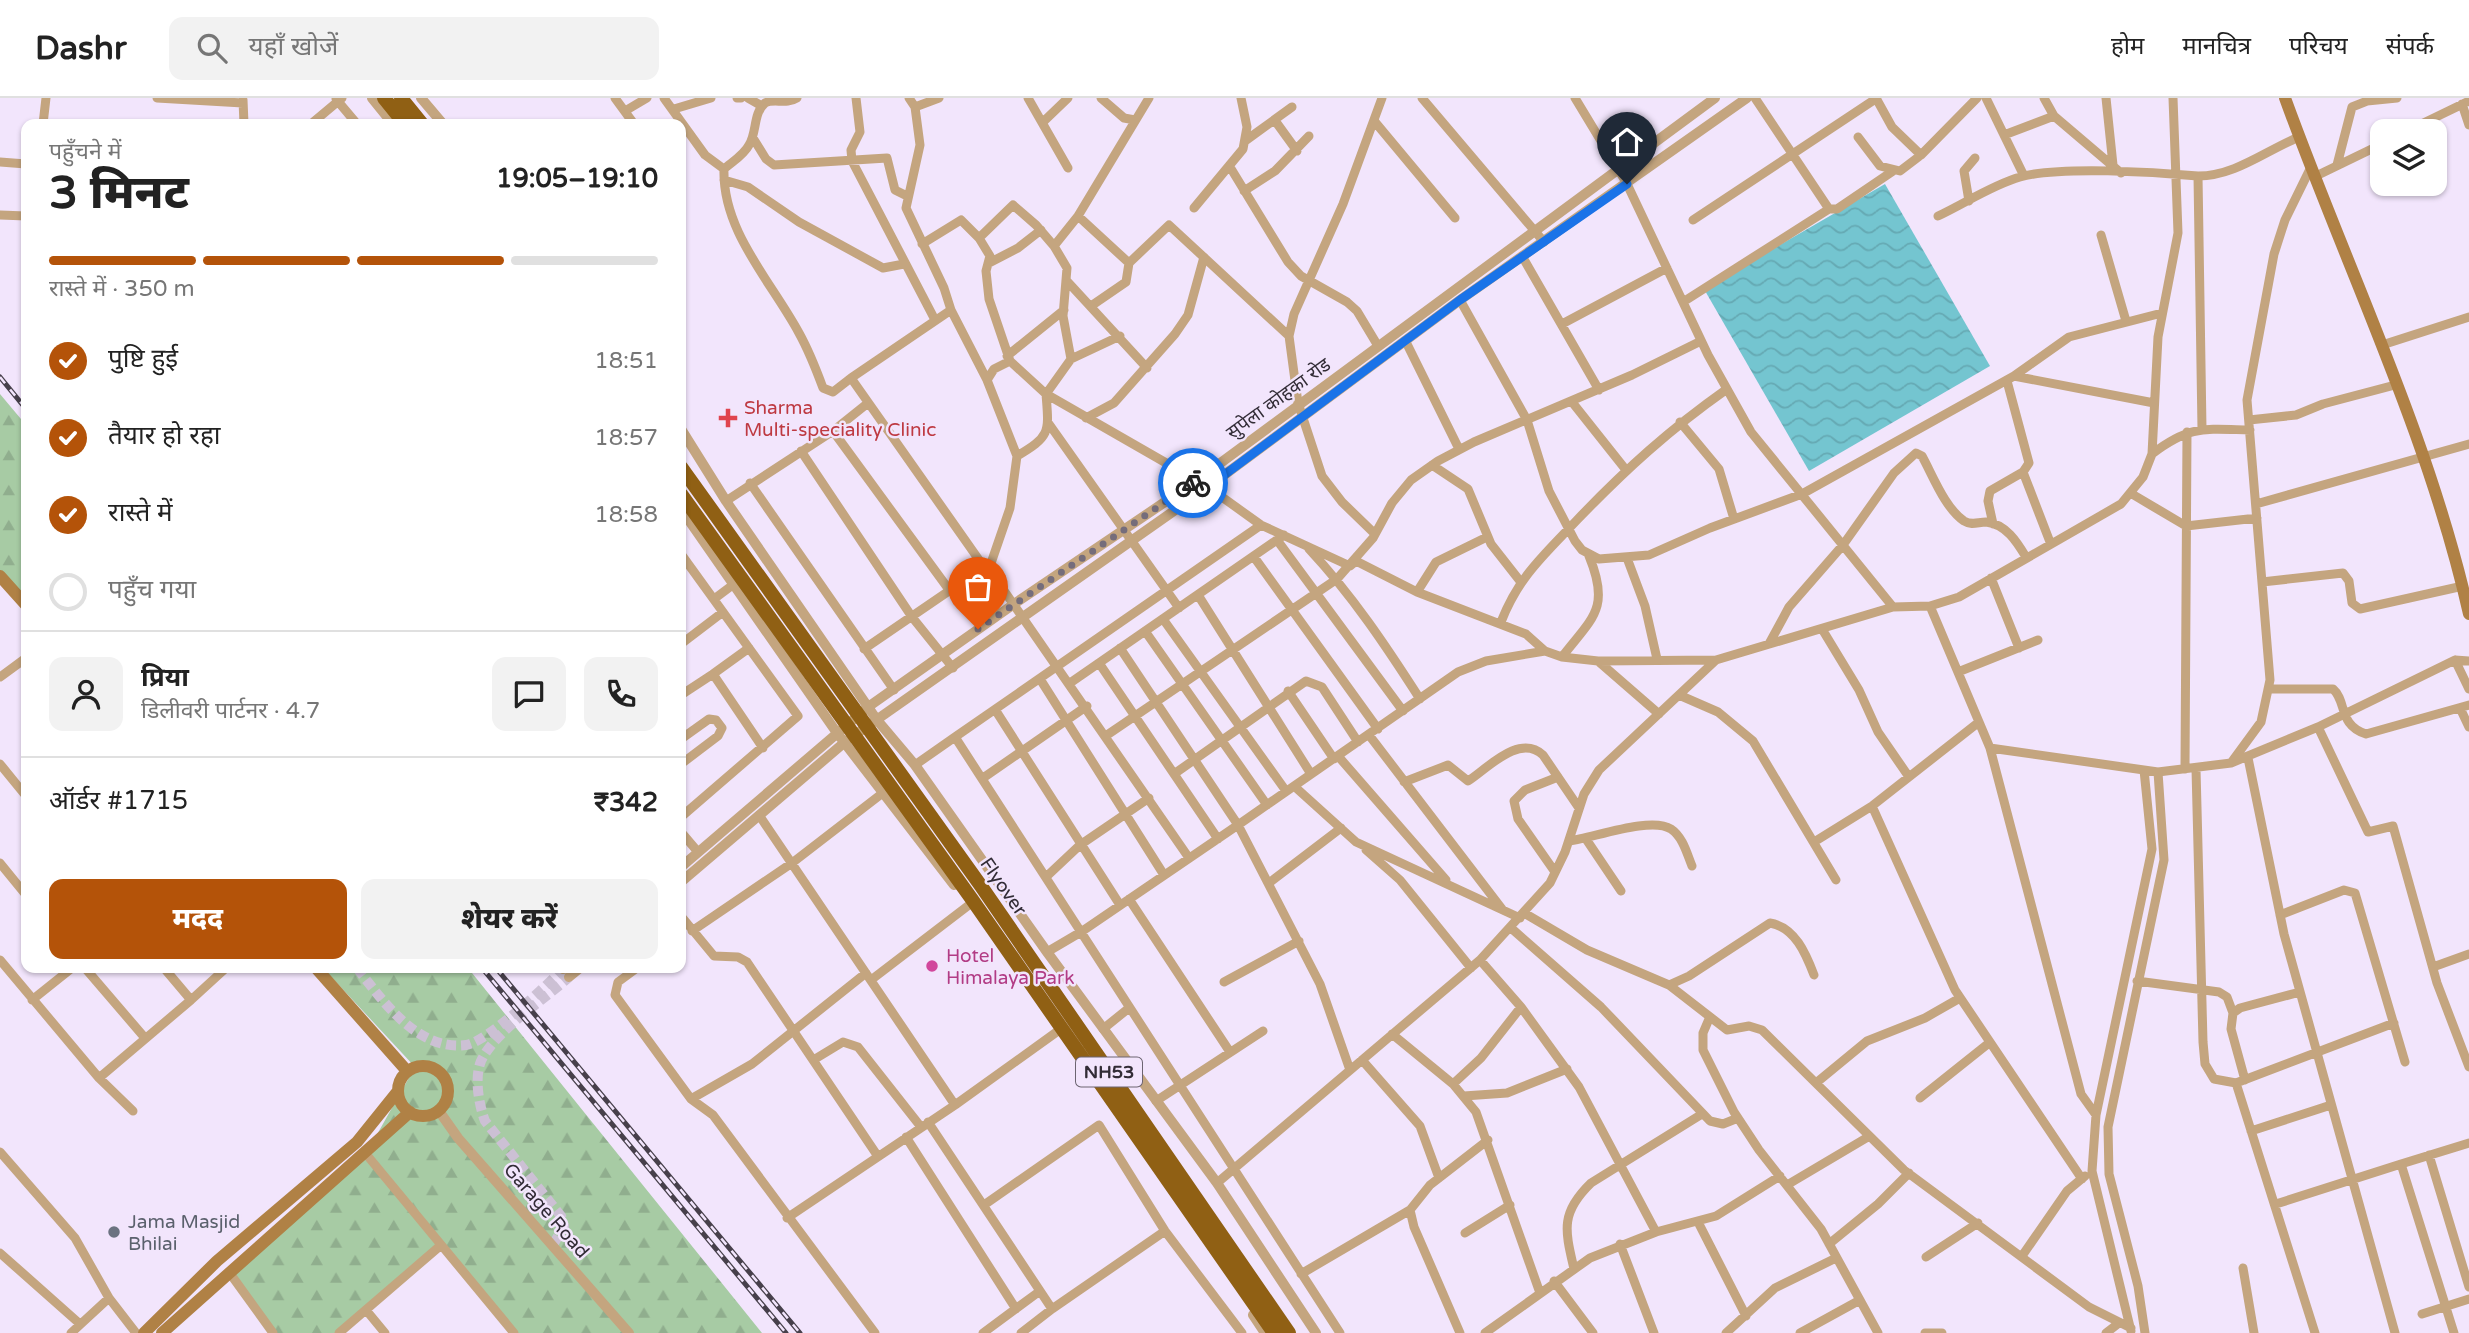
<!DOCTYPE html>
<html lang="hi">
<meta charset="utf-8">
<style>
body{margin:0;font-family:"Varela Round","Noto Sans Devanagari",sans-serif;background:#f2f2f2;color:#222;height:100vh;display:flex;flex-direction:column;font-size:26px;white-space:nowrap}
*{box-sizing:border-box;margin:0}
p{font-size:23px;color:#767676}
.icon{flex:none;width:38px;height:38px;fill:none;stroke:currentColor;stroke-width:2;stroke-linecap:round;stroke-linejoin:round}
.map{position:relative;flex:1;overflow:hidden}
.sheet{position:absolute;left:21px;top:21px;width:665px;height:854px;display:flex;flex-direction:column;background:#fff;border-radius:14px;box-shadow:0 2px 5px #0004}
.sheet>*{flex:none}
.controls{position:absolute;left:2370px;top:21px;display:grid;gap:14px}
.controls a{display:grid;place-items:center;width:77px;height:77px;border-radius:14px;background:#fff;box-shadow:0 2px 5px #0004;font-size:35px}
.pin{position:absolute;display:grid;place-items:center;width:60px;height:60px;color:#fff;margin:-72px -30px;border-radius:50% 50% 50% 0;rotate:-45deg;box-shadow:0 0 7px #0007}
.pin .icon{rotate:45deg}
.courier{position:absolute;display:grid;place-items:center;width:70px;height:70px;margin:-35px;border:5px solid #1a73e8;border-radius:50%;background:#fff;color:#222;box-shadow:0 2px 9px #0007}
.overview em{font-style:normal;font-weight:800}
.overview div{display:flex;flex-direction:column-reverse}
.overview{display:flex;align-items:center;justify-content:space-between;height:119px;padding:0 28px}
h1{font-size:46px;font-weight:800;line-height:52px}
.bar{display:grid;grid-template-columns:repeat(4,1fr);gap:10px 7px;align-content:center;height:84px;padding:0 28px}
.bar i{height:9px;border-radius:5px;background:#e0e0e0}
.bar .selected{background:#b45309}
.bar p{grid-column:span 4}
.line{display:flex;align-items:center;gap:18px;padding:0 28px;border-top:2px solid #e0e0e0}
.line div{flex:1}
.round{display:grid;place-items:center;flex:none;width:74px;height:74px;border-radius:14px;background:#f2f2f2}
ol{padding:0 28px;list-style:none}
li{display:flex;align-items:center;gap:21px;height:77px}
li p{margin-inline-start:auto}
li .icon{padding:7px;border-radius:50%;background:#b45309;color:#fff;stroke-width:4}
li:last-child{color:#767676}
li i{width:38px;height:38px;border:4px solid #e0e0e0;border-radius:50%}
.cta{display:flex;gap:14px;margin-top:auto;padding:14px 28px}
.cta a{flex:1;height:80px;border-radius:14px;background:#b45309;color:#fff;font-size:28px;font-weight:800;line-height:80px;text-align:center}
.cta a+a{background:#f2f2f2;color:#222}
header{display:flex;align-items:center;gap:42px;box-sizing:border-box;height:98px;padding:0 35px;background:#fff;border-bottom:2px solid #e0e0e0}
header strong{font-size:33px}
nav{display:flex;gap:38px;margin-inline-start:auto;font-size:24px}
.search{width:490px;height:63px;background:#f2f2f2;display:flex;align-items:center;gap:18px;box-sizing:border-box;padding:0 24px;border-radius:14px;color:#767676;font-size:26px}
.map>svg:first-child{display:block}
.forest{fill:url(#forest-firs)}
.water{fill:url(#water-waves)}
.lines{fill:none;stroke-linecap:round;stroke-linejoin:round}
.tertiary-tunnel{stroke:#ccc0d4;stroke-width:10;stroke-dasharray:10 5;stroke-linecap:butt}
.minor{stroke:#c4a57f;stroke-width:9}
.tertiary{stroke:#c4a57f;stroke-width:10}
.secondary{stroke:#b08145;stroke-width:12}
.trunk{stroke:#906014;stroke-width:14}
.rail-casing{stroke:#47404b;stroke-width:5}
.rail{stroke:#f2e5fc;stroke-width:2.5;stroke-dasharray:8;stroke-linecap:butt}
.done{stroke:#756d7b;stroke-width:7;stroke-dasharray:0 12.6}
.route{stroke:#1a73e8;stroke-width:9}
.health-dot{fill:#e0444e;stroke:#f2e5fc;stroke-width:2.5}
.hotel-dot{fill:#d1479c;stroke:#f2e5fc;stroke-width:2.5}
.worship-dot{fill:#6b7280;stroke:#f2e5fc;stroke-width:2.5}
.labels{text-anchor:middle;stroke-width:5;stroke-linejoin:round;paint-order:stroke}
.shield{fill:#f2e5fc;stroke:#6c6471;stroke-width:2}
.shield-label{font-size:18px;font-weight:bold;fill:#322c36}
.street-label{font-size:19px;fill:#322c36;stroke:#f2e5fc}
.health-label{font-size:19px;fill:#be3a42;stroke:#f2e5fc;text-anchor:start}
.hotel-label{font-size:19px;fill:#b23c85;stroke:#f2e5fc;text-anchor:start}
.worship-label{font-size:19px;fill:#5b616d;stroke:#f2e5fc;text-anchor:start}
</style>
<header>
<strong>Dashr</strong>
<div class="search"><svg class="icon" aria-label="search" viewBox="0 0 24 24"><circle cx="10" cy="10" r="6"/><path d="M15 15l6 6"/></svg>यहाँ खोजें</div>
<nav><a>होम</a><a>मानचित्र</a><a>परिचय</a><a>संपर्क</a></nav>
</header>
<div class="map">
<svg width="2469" height="1235" viewBox="0 0 2469 1235">
<defs>
<pattern id="forest-firs" width="22" height="20" patternUnits="userSpaceOnUse" patternTransform="scale(1.75)"><rect width="22" height="20" fill="#a7cba4"/><path d="M5 1l3.5 6h-7zM16 11l3.5 6h-7z" fill="#90ae8e"/></pattern>
<pattern id="water-waves" width="16" height="10" patternUnits="userSpaceOnUse" patternTransform="scale(1.75)"><rect width="16" height="10" fill="#74c5d0"/><path d="M0 5q4-4 8 0t8 0" fill="none" stroke="#65a9b3"/></pattern>
</defs>
<rect width="100%" height="100%" fill="#f2e5fc"/>
<!-- forest -->
<path class="forest" d="M0,296L26,327V507L0,478Z
M323,870H468L762,1235H514L440,1148L338,1235H273L229,1174L366,1056L415,969Z"/>
<!-- water -->
<path class="water" d="M1885,86L1990,268L1809,373L1704,191Z"/>
<g class="lines">
<!-- tertiary-tunnel -->
<path class="tertiary-tunnel" d="M357,870C383,903 417,953 466,947C487,944 546,888 563,871
M553,1147L564,1128L561,1118L485,1023C479,1007 474,980 481,963C495,933 544,902 569,879"/>
<!-- minor -->
<path class="minor" d="M157,0L243,5
M615,0L634,26
M664,0L705,57L724,71C722,133 771,183 799,235C809,253 816,271 823,290L833,294L851,280
M737,0H741
M748,0L762,8
M856,0L860,34L851,52L852,63L934,220
M909,0L915,9L920,47L906,110L944,190L951,212L987,282L1017,358L1010,410L989,471L1189,760
M1028,0L1068,70
M1101,0L1124,20L1135,22
M1149,0L1078,118L1054,148L1067,170L1063,218L1071,261L1046,296L1208,389L1261,427L1350,468L1356,463L1417,494L1526,536L1545,553L1562,559L1598,563L1716,562L1893,509
M1422,0L1544,144
M1575,0L1627,86L1708,257L1751,334L1893,509L1930,508L1990,650L2081,996L2096,1017
M1755,0L1829,111H1837L1893,73
M1876,0L1892,29L1921,57
M1986,0L2024,78
M2044,0L2054,18L2121,75
M2106,0L2113,67
M336,1L357,26
M243,2L244,26
M2462,6L2469,27
M915,9L939,0
M674,11L711,0
M625,13L647,0
M1043,24L1068,0
M1276,24L1297,53
M1375,24L1455,120
M43,26L46,0
M311,26L342,0
M2407,33L2469,3
M2004,37L2054,18
M1858,39L1880,68L1900,73L1921,57L1977,0
M753,40L766,61L774,67L887,60L895,92L907,98
M1245,43L1292,9
M0,64L26,66
M2337,67L2352,9L2367,3L2397,0
M1230,69L1288,164L1301,178L1347,204L1357,213L1378,248
M724,71C732,64 744,57 749,47C757,35 753,15 765,5C774,0 786,7 797,0
M2198,78C2235,78 2265,53 2299,39
M2316,78L2382,46
M724,82L748,89L799,124L883,170L904,166
M1244,93L1275,73L1309,38
M1969,103L1964,73L1975,60
M1194,110L1243,51L1247,29L1241,0
M0,117L26,118
M1078,118L1129,165L1169,127L1289,238
M1938,118C1964,106 1992,87 2020,79C2059,68 2156,74 2198,78L2202,331
M1693,122L1877,0
M2101,137L2126,223
M979,140L1013,107L1036,127L1054,148
M922,146L961,122L979,140L990,158L986,173L989,201L1010,263
M1522,158L1599,292
M989,165L1018,150L1041,132
M1066,182L1147,270
M1460,202L1527,322L1549,393L1575,443L1582,452L1599,461L1649,457L1710,430L1802,396L2014,278L2069,239L2162,215
M1683,204L1829,111
M1091,208L1126,184L1129,165
M951,212L851,280L984,469
M1562,226L1667,170
M1406,244L1459,351
M2382,247L2469,219
M1007,258L1064,212
M1071,261L1120,238
M2014,278L2154,305
M987,282L994,271L1010,263L1046,296C1049,334 1051,338 1017,358
M2007,283L2029,365L2023,374
M1572,304L1626,372
M1086,320L1114,305L1175,236L1188,217L1204,159
M2249,322L2296,317L2323,306L2395,287
M1680,324L1719,371L1734,421
M1049,326L1179,510
M833,333L950,493
M801,353L912,519L953,570
M2152,356C2190,327 2204,331 2250,332
M1432,367L1468,391L1491,446L1520,483
M750,385L894,592
M2132,396L2186,428L2257,420
M726,403L833,333L868,305
M2256,406L2469,346
M1993,426L1988,403L1990,393L2023,374L2050,444
M1375,436L1342,404L1322,378L1298,305L1289,238L1294,216L1343,106L1382,0
M1277,442L1403,613
M1309,451C1352,497 1386,548 1420,601
M681,456L798,618L681,719
M1254,459L1378,631
M1627,460L1645,508L1657,561
M1991,480L2019,550
M2262,484L2343,475L2349,483L2352,505L2360,511L2463,488
M1417,494L1436,464L1487,439
M1198,497L1311,676
M714,501L734,486
M1930,508L1959,499L2121,406L2143,379L2152,356L2158,239L2178,135L2173,0
M1163,521L1286,693
M1501,524C1519,478 1544,457 1577,422C1626,371 1669,332 1727,291
M1822,531L1859,592L1878,634L1909,679
M1145,533L1267,707
M681,546L723,514
M1769,546L1789,509L1843,447L1894,375L1916,355L1922,358C1933,378 1945,410 1964,423C1972,428 1978,424 1986,424C2006,426 2017,444 2026,459
M1120,550L1238,727L1320,886L1350,972
M864,551L984,469L987,470
M1562,559C1592,520 1611,511 1589,458
M2455,562L2469,591
M1598,563L1659,616
M1099,565L1218,741
M1958,574L2038,542
M713,576L749,550
M0,579L26,560
M1040,581L1164,777
M1070,585L1284,437
M2268,591H2333C2347,603 2338,627 2366,636L2469,607
M1288,593L1334,661
M681,597L713,576L763,650
M1679,597L1718,614L1753,643L1836,782
M2460,610L2469,629
M996,613L1120,807
M2318,629L2368,734L2393,728L2437,885L2469,969
M1107,637L1337,481L1373,440L1392,405L1411,382L1438,363L1474,344L1632,277L1701,243
M1369,637L1502,811
M955,639L1261,427
M681,641L709,621L716,622L722,630L718,638L681,666
M1990,650L2158,674L2231,665L2318,629L2455,562L2469,563
M1338,658L1446,782
M2248,660L2284,836L2395,1235
M2231,665L2261,624L2270,582L2247,302L2274,156L2285,122L2311,69
M0,666L26,698
M915,667L955,639L1340,1235
M2185,671L2187,334
M2196,671L2203,944L2205,966L2214,981L2236,985
M1174,676L1306,583L1322,589L1358,644
M983,680L1087,608
M1404,684L1448,667L1468,683C1487,671 1519,635 1543,657L1579,710
M1294,688L1356,744L1520,820
M1872,708L1955,892L2082,1081
M759,717L955,1007L1058,933
M681,734L698,754
M1586,741L1621,793
M1569,743C1593,740 1651,718 1671,731C1683,739 1687,756 1692,768
M1814,744L1872,708L1979,624
M1366,752L1400,782L1471,870
M0,765L26,797
M1555,774L1518,721L1514,703L1525,692L1558,679
M1046,779L1080,747L1149,700
M1269,785L1341,730
M1129,801L1230,954
M1524,815L1587,852L1669,887L1727,932L1749,928L1762,932L1904,1072L2089,1209L2131,1230
M2280,817L2344,792L2355,795L2405,964
M681,818L714,858L738,859L747,864L877,1057
M1511,830L1601,909L1710,1023L1723,1026L1738,1020
M692,833L792,765L884,694
M1047,854L1081,834L1238,727L1458,574L1486,563L1545,553
M0,862L99,980L133,1013
M1480,862L1521,909L1579,989L1656,1134
M2433,869L2469,856
M85,870L145,940
M637,870L618,884L615,897L691,1001L713,1017L875,1235
M871,882L969,807
M2137,883L2219,894L2227,899L2233,915
M1224,884L1299,843
M1669,887L1689,878L1770,825C1795,829 1806,856 1814,877
M32,902L72,870
M191,902L226,870
M1709,921L1703,935V952L1734,1014L1759,1052L1821,1131L1878,1235
M1103,931L1129,910
M1392,936L1453,986L1476,1014L1540,1195
M815,961L843,944L858,949L921,1029
M1362,962L1420,1028L1439,1080
M99,980L191,902L164,870
M2245,982L2231,931L2233,915L2240,910L2300,894
M1816,985L1867,943L1925,920L1960,900
M1453,986L1481,960L1521,909
M1464,998L1507,995L1567,971
M1920,1000L1989,945
M691,1001L752,966L866,875
M1156,1003L1263,933
M928,1024L1052,1211L1165,1133
M2251,1033L2331,1007
M906,1039L1016,1211
M0,1054L75,1140L109,1200L136,1235
M366,1056L514,1235
M2429,1057L2469,1189
M2401,1066L2469,1045
M1217,1085L1480,862L1550,785L1565,754L1584,696L1599,672L1716,562
M1787,1087L1868,1039
M2276,1106L2401,1066L2454,1235
M984,1107L1099,1027L1165,1133L1242,1235
M787,1120L955,1007
M1698,1124L1746,1218
M1465,1135L1510,1107
M1620,1146L1654,1235
M1829,1146L1878,1106L1909,1075
M0,1155L80,1226
M2022,1158L2067,1093L2085,1078
M1926,1159L1978,1125
M2243,1170L2254,1235
M1574,1171C1565,1132 1560,1115 1591,1085L1702,1016
M229,1174L273,1235
M1301,1176L1410,1112
M1554,1183L1593,1235
M366,1212L385,1235
M2422,1216L2469,1201
M2131,1233L2092,1073L2096,1017L2152,751L2144,672
M71,1235L109,1200
M339,1235L440,1148
M983,1235L1040,1193
M1021,1235L1052,1211
M1460,1235L1414,1129L1410,1112L1430,1087L1488,1042
M1485,1235L1590,1160L1656,1134L1716,1118L1780,1078
M1726,1235L1775,1190L1836,1160
M1800,1235L1860,1202
M1925,1235H1942
M2106,1235L2119,1225
M2145,1235L2138,1188L2109,1076L2108,1029L2164,762L2158,674
M2315,1235L2236,985L2394,925"/>
<!-- tertiary -->
<path class="tertiary" d="M372,0L393,26
M421,0L443,26
M681,331L726,403L877,622L915,667L1047,854L1217,1085L1316,1235
M681,411L837,635L954,787
M681,769L868,609L1014,506L1196,383L1715,0
M681,784L845,644L1208,389L1460,202L1747,0
M563,871L565,870
M569,879L580,870
M439,1013L458,1040L629,1235
M1253,1217L1265,1235"/>
<!-- secondary -->
<path class="secondary" d="M2285,0C2347,171 2429,338 2469,516
M0,478L26,507
M316,870L407,973
M398 993a25 25 0 1 1 50 0a25 25 0 1 1-50 0Z
M144,1235L217,1163L357,1044L398,993
M162,1235L410,1014"/>
<!-- trunk -->
<path class="trunk" d="M384,0L405,26
M401,0L422,26
M681,369L981,788L1289,1235
M681,396L971,800L1274,1235"/>
<defs>
<path id="rail" d="M0,279L26,311
M482,870L786,1235
M496,870L800,1235"/>
</defs>
<!-- rail casing -->
<use href="#rail" class="rail-casing"/>
<!-- rail -->
<use href="#rail" class="rail"/>
</g>
<g class="lines">
<!-- done -->
<path class="done" d="M978,531L1193,385"/>
<!-- route -->
<path class="route" d="M1193,385L1196,383L1208,389L1460,202L1627,86"/>
</g>
<!-- markers -->
<path class="health-dot" d="M724.5 309.5h7v7h7v7h-7v7h-7v-7h-7v-7h7z"/>
<circle class="hotel-dot" cx="932" cy="868" r="7"/>
<circle class="worship-dot" cx="114" cy="1134" r="7"/>
<g class="labels">
<!-- shield labels -->
<rect class="shield" x="1076" y="959.5" width="66" height="29" rx="5"/>
<g class="shield-label">
<text x="1109" y="980">NH53</text>
</g>
<!-- street labels -->
<g class="street-label">
<text transform="translate(1278 300) rotate(-36)" y="7">सुपेला कोहका रोड</text>
<text transform="translate(1004 788) rotate(55)" y="7">Flyover</text>
<text transform="translate(547 1112) rotate(49)" y="7">Garage Road</text>
</g>
<!-- health labels -->
<g class="health-label">
<text x="744" y="316">Sharma<tspan x="744" dy="22">Multi-speciality Clinic</tspan></text>
</g>
<!-- hotel labels -->
<g class="hotel-label">
<text x="946" y="864">Hotel<tspan x="946" dy="22">Himalaya Park</tspan></text>
</g>
<!-- worship labels -->
<g class="worship-label">
<text x="128" y="1130">Jama Masjid<tspan x="128" dy="22">Bhilai</tspan></text>
</g>
</g>
</svg>
<div class="controls">
<a><svg class="icon" aria-label="layers" viewBox="0 0 24 24"><path d="M12 4l9 5-9 5-9-5zM3 14l9 5 9-5"/></svg></a>
</div>
<div class="pin" style="left:978px;top:531px;background:#ea580c"><svg class="icon" aria-label="bag" viewBox="0 0 24 24"><path d="M5 8h14l-1 12H6zM9 8a3 3 0 0 1 6 0"/></svg></div>
<div class="pin" style="left:1627px;top:86px;background:#1f2937"><svg class="icon" aria-label="home" viewBox="0 0 24 24"><path d="M3 11l9-7 9 7M6 9v11h12V9"/></svg></div>
<div class="courier" style="left:1193px;top:385px"><svg class="icon" aria-label="bike" viewBox="0 0 24 24"><circle cx="6" cy="16" r="4"/><circle cx="18" cy="16" r="4"/><path d="M6 16l4-8h5l3 8M10 8l3 8H6M13 5h3"/></svg></div>
<section class="sheet">
<div class="overview"><div><h1>3 मिनट</h1><p>पहुँचने में</p></div><em>19:05–19:10</em></div>
<div class="bar"><i class="selected"></i><i class="selected"></i><i class="selected"></i><i></i><p>रास्ते में · 350 m</p></div>
<ol>
<li><svg class="icon" aria-label="check" viewBox="0 0 24 24"><path d="M5 12l5 5 9-10"/></svg>पुष्टि हुई<p>18:51</p></li>
<li><svg class="icon" aria-label="check" viewBox="0 0 24 24"><path d="M5 12l5 5 9-10"/></svg>तैयार हो रहा<p>18:57</p></li>
<li><svg class="icon" aria-label="check" viewBox="0 0 24 24"><path d="M5 12l5 5 9-10"/></svg>रास्ते में<p>18:58</p></li>
<li><i></i>पहुँच गया</li>
</ol>
<div class="line" style="height:126px"><a class="round"><svg class="icon" aria-label="person" viewBox="0 0 24 24"><circle cx="12" cy="8" r="4"/><path d="M4 21q1-7 8-7t8 7"/></svg></a><div><b>प्रिया</b><p>डिलीवरी पार्टनर · 4.7</p></div><a class="round"><svg class="icon" aria-label="chat" viewBox="0 0 24 24"><path d="M4 5h16v11H9l-5 4z"/></svg></a><a class="round"><svg class="icon" aria-label="phone" viewBox="0 0 24 24"><path d="M5 4h4l2 5-3 2q2 4 5 5l2-3 5 2v4C11 20 4 13 5 4z"/></svg></a></div>
<div class="line" style="height:91px"><div>ऑर्डर #1715</div><b>₹342</b></div>
<div class="cta"><a>मदद</a><a>शेयर करें</a></div>
</section>
</div>
